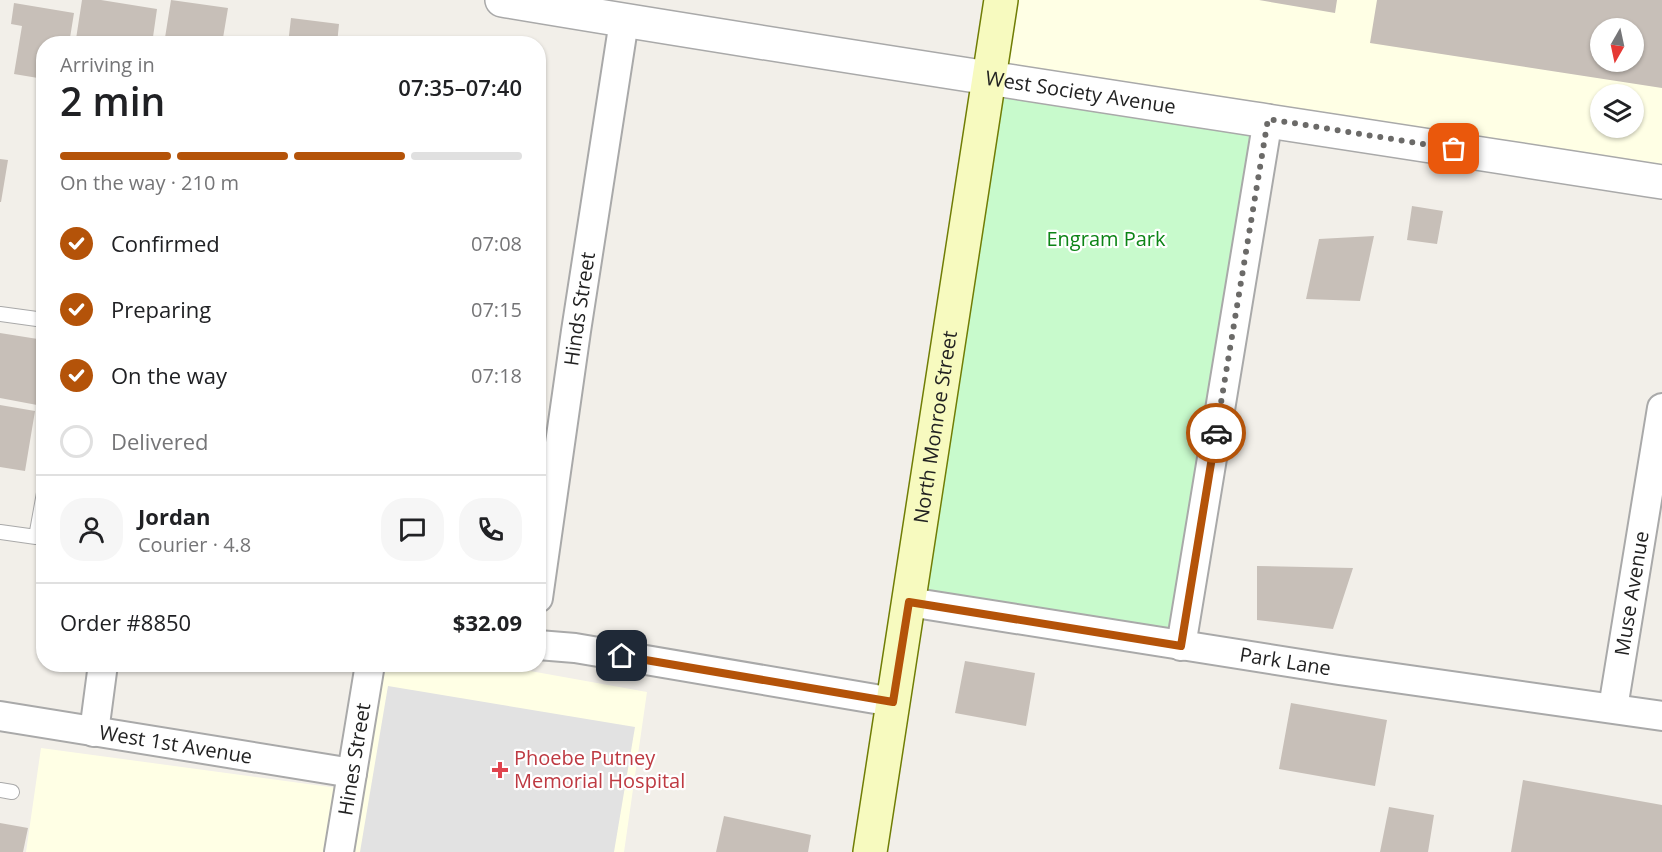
<!DOCTYPE html>
<meta charset="utf-8">
<style>
body{margin:0;font-family:"Open Sans",sans-serif;background:#f6f6f6;color:#202124;height:100vh;display:flex;flex-direction:column;font-size:22px;white-space:nowrap}
*{box-sizing:border-box;margin:0}
p{font-size:20px;color:#757577}
.icon{flex:none;width:33px;height:33px;fill:none;stroke:currentColor;stroke-width:2;stroke-linecap:round;stroke-linejoin:round}
.map{position:relative;flex:1;overflow:hidden}
.side{position:absolute;left:36px;top:36px;width:510px;height:636px;display:flex;flex-direction:column;background:#fff;border-radius:24px;box-shadow:0 2px 4px #0004}
.side>*{flex:none}
.needle{width:39px;rotate:189deg}
.buttons{position:absolute;left:1590px;top:18px;display:grid;gap:12px}
.buttons a{display:grid;place-items:center;width:54px;height:54px;border-radius:50%;background:#fff;box-shadow:0 2px 4px #0004;font-size:30px}
.pin{position:absolute;display:grid;place-items:center;width:51px;height:51px;color:#fff;margin:-26px;border-radius:12px;box-shadow:0 3px 9px #0006}
.courier{position:absolute;display:grid;place-items:center;width:60px;height:60px;margin:-30px;border:4px solid #b45309;border-radius:50%;background:#fff;color:#222;box-shadow:0 2px 8px #0007}
.overview em{font-style:normal;font-weight:600}
.overview div{display:flex;flex-direction:column-reverse}
.overview{display:flex;align-items:center;justify-content:space-between;height:102px;padding:0 24px}
h1{font-size:39px;font-weight:600;line-height:45px}
.bar{display:grid;grid-template-columns:repeat(4,1fr);gap:9px 6px;align-content:center;height:72px;padding:0 24px}
.bar i{height:8px;border-radius:4px;background:#e0e0e0}
.bar .on{background:#b45309}
.bar p{grid-column:span 4}
.line{display:flex;align-items:center;gap:15px;padding:0 24px;border-top:2px solid #e0e0e0}
.line div{flex:1}
.round{display:grid;place-items:center;flex:none;width:63px;height:63px;border-radius:24px;background:#f6f6f6}
ol{padding:0 24px;list-style:none}
li{display:flex;align-items:center;gap:18px;height:66px}
li p{margin-inline-start:auto}
li .icon{padding:6px;border-radius:50%;background:#b45309;color:#fff;stroke-width:4}
li:last-child{color:#757577}
li i{width:33px;height:33px;border:3px solid #e0e0e0;border-radius:50%}
.map>svg:first-child{display:block}
.education{fill:#ffffe5;fill-rule:evenodd}
.park{fill:#c8facc}
.parking{fill:#e2e2e2}
.building{fill:#c7bfb8;fill-rule:evenodd}
.lines{fill:none;stroke-linecap:round;stroke-linejoin:round}
.service-casing{stroke:#a9a9a9;stroke-width:16}
.minor-casing{stroke:#a9a9a9;stroke-width:32}
.tertiary-casing{stroke:#a9a9a9;stroke-width:36}
.secondary-casing{stroke:#707d05;stroke-width:36}
.service{stroke:#fff;stroke-width:14}
.minor{stroke:#fff;stroke-width:28}
.tertiary{stroke:#fff;stroke-width:33}
.secondary{stroke:#f7fabf;stroke-width:33}
.done{stroke:#6b6a68;stroke-width:6;stroke-dasharray:0 10.8}
.route{stroke:#b45309;stroke-width:8}
.health-dot{fill:#e0444e;stroke:#fff;stroke-width:2}
.labels{text-anchor:middle;stroke-width:4.5;stroke-linejoin:round;paint-order:stroke}
.street-label{font-size:20px;fill:#222;stroke:#fff}
.park-label{font-size:20px;fill:#0c8416;stroke:#fff}
.health-label{font-size:20px;fill:#be3a42;stroke:#fff;text-anchor:start}
</style>
<div class="map">
<svg width="1662" height="852" viewBox="0 0 1662 852">
<rect width="100%" height="100%" fill="#f2efe9"/>
<!-- education -->
<path class="education" d="M1004,0H1662V178L991,77ZM1600,28H1634V62H1600ZM1600,94H1634V128H1600Z
M386,665H497L647,692L624,852H26L41,748L360,791Z"/>
<!-- park -->
<path class="park" d="M990,81L1266,121L1179,642L911,599Z"/>
<!-- parking -->
<path class="parking" d="M388,686L635,727L614,852H360Z"/>
<!-- building -->
<path class="building" d="M82,0H101L157,9L152,44H102L76,39Z
M171,0L228,8L222,44H164Z
M1259,0H1337L1335,13Z
M1377,0H1662V88L1370,43ZM1600,28H1634V62H1600Z
M14,3L74,13L69,44H44V79L14,74L22,26L11,24Z
M291,18L339,24L337,44H288Z
M0,159L8,160L1,202H0Z
M1412,206L1443,211L1437,244L1407,240Z
M1374,236L1360,301L1306,299L1319,239Z
M0,333L44,340V366L37,405L0,398Z
M0,405L35,411L25,471L0,467Z
M1257,566L1353,568L1333,629L1257,620Z
M965,661L1035,673L1026,726L955,713Z
M1291,703L1387,720L1375,786L1279,769Z
M1523,780L1662,805V852H1511Z
M1389,807L1434,815L1428,852H1380Z
M724,816L811,835L808,852H716Z
M0,823L28,828L23,852H0Z"/>
<g class="lines">
<defs>
<path id="service" d="M0,314L44,320
M0,532L36,537L44,493
M0,790L12,792"/>
<g id="minor">
<path id="s1" d="M538,598L576,331L624,21"/>
<path id="s2" d="M909,602L1339,670L1662,716"/>
<path d="M538,645L575,648L893,702"/>
<path d="M1181,646L1268,119"/>
<path id="s3" d="M1613,708L1662,408"/>
<path id="s4" d="M0,716L352,773"/>
<path d="M94,732L103,664"/>
<path id="s5" d="M339,852L370,664"/>
</g>
<g id="tertiary">
<path id="s6" d="M502,0C888,65 1275,121 1662,182"/>
</g>
<g id="secondary">
<path id="s7" d="M870,852L1001,0"/>
</g>
</defs>
<!-- service casing -->
<use href="#service" class="service-casing"/>
<!-- minor casing -->
<use href="#minor" class="minor-casing"/>
<!-- tertiary casing -->
<use href="#tertiary" class="tertiary-casing"/>
<!-- secondary casing -->
<use href="#secondary" class="secondary-casing"/>
<!-- service -->
<use href="#service" class="service"/>
<!-- minor -->
<use href="#minor" class="minor"/>
<!-- tertiary -->
<use href="#tertiary" class="tertiary"/>
<!-- secondary -->
<use href="#secondary" class="secondary"/>
</g>
<g class="lines">
<!-- done -->
<path class="done" d="M1216,433L1268,119L1454,149"/>
<!-- route -->
<path class="route" d="M622,656L893,702L909,602L1181,646L1216,433"/>
</g>
<!-- markers -->
<path class="health-dot" d="M497 761h6v6h6v6h-6v6h-6v-6h-6v-6h6z"/>
<g class="labels">
<!-- street labels -->
<g class="street-label">
<text dy="7" stroke="none"><textPath href="#s6" startOffset="586">West Society Avenue</textPath></text>
<text dy="7" stroke="none"><textPath href="#s1" startOffset="292">Hinds Street</textPath></text>
<text dy="7" stroke="none"><textPath href="#s7" startOffset="430">North Monroe Street</textPath></text>
<text dy="7" stroke="none"><textPath href="#s3" startOffset="116">Muse Avenue</textPath></text>
<text dy="7" stroke="none"><textPath href="#s2" startOffset="381">Park Lane</textPath></text>
<text dy="7" stroke="none"><textPath href="#s4" startOffset="178">West 1st Avenue</textPath></text>
<text dy="7" stroke="none"><textPath href="#s5" startOffset="94">Hines Street</textPath></text>
</g>
<!-- park labels -->
<g class="park-label">
<text x="1106" y="246">Engram Park</text>
</g>
<!-- health labels -->
<g class="health-label">
<text x="514" y="765">Phoebe Putney<tspan x="514" dy="23">Memorial Hospital</tspan></text>
</g>
</g>
</svg>
<div class="buttons">
<a><svg class="needle" viewBox="-14 -14 28 28"><path d="M0-13l5 13h-10z" fill="#e53935"/><path d="M0 13l5-13h-10z" fill="#757577"/></svg></a>
<a><svg class="icon" aria-label="layers" viewBox="0 0 24 24"><path d="M12 4l9 5-9 5-9-5zM3 14l9 5 9-5"/></svg></a>
</div>
<div class="pin" style="left:1454px;top:149px;background:#ea580c"><svg class="icon" aria-label="bag" viewBox="0 0 24 24"><path d="M5 8h14l-1 12H6zM9 8a3 3 0 0 1 6 0"/></svg></div>
<div class="pin" style="left:622px;top:656px;background:#1f2937"><svg class="icon" aria-label="home" viewBox="0 0 24 24"><path d="M3 11l9-7 9 7M6 9v11h12V9"/></svg></div>
<div class="courier" style="left:1216px;top:433px"><svg class="icon" aria-label="car" viewBox="0 0 24 24"><path d="M5 17H2v-5l4-1 3-4h7l3 4 3 1v5h-3M9 17h6M6 11h13"/><circle cx="7" cy="17" r="2"/><circle cx="17" cy="17" r="2"/></svg></div>
<section class="side">
<div class="overview"><div><h1>2 min</h1><p>Arriving in</p></div><em>07:35–07:40</em></div>
<div class="bar"><i class="on"></i><i class="on"></i><i class="on"></i><i></i><p>On the way · 210 m</p></div>
<ol>
<li><svg class="icon" aria-label="check" viewBox="0 0 24 24"><path d="M5 12l5 5 9-10"/></svg>Confirmed<p>07:08</p></li>
<li><svg class="icon" aria-label="check" viewBox="0 0 24 24"><path d="M5 12l5 5 9-10"/></svg>Preparing<p>07:15</p></li>
<li><svg class="icon" aria-label="check" viewBox="0 0 24 24"><path d="M5 12l5 5 9-10"/></svg>On the way<p>07:18</p></li>
<li><i></i>Delivered</li>
</ol>
<div class="line" style="height:108px"><a class="round"><svg class="icon" aria-label="person" viewBox="0 0 24 24"><circle cx="12" cy="8" r="4"/><path d="M4 21q1-7 8-7t8 7"/></svg></a><div><b>Jordan</b><p>Courier · 4.8</p></div><a class="round"><svg class="icon" aria-label="chat" viewBox="0 0 24 24"><path d="M4 5h16v11H9l-5 4z"/></svg></a><a class="round"><svg class="icon" aria-label="phone" viewBox="0 0 24 24"><path d="M5 4h4l2 5-3 2q2 4 5 5l2-3 5 2v4C11 20 4 13 5 4z"/></svg></a></div>
<div class="line" style="height:78px"><div>Order #8850</div><b>$32.09</b></div>
</section>
</div>
